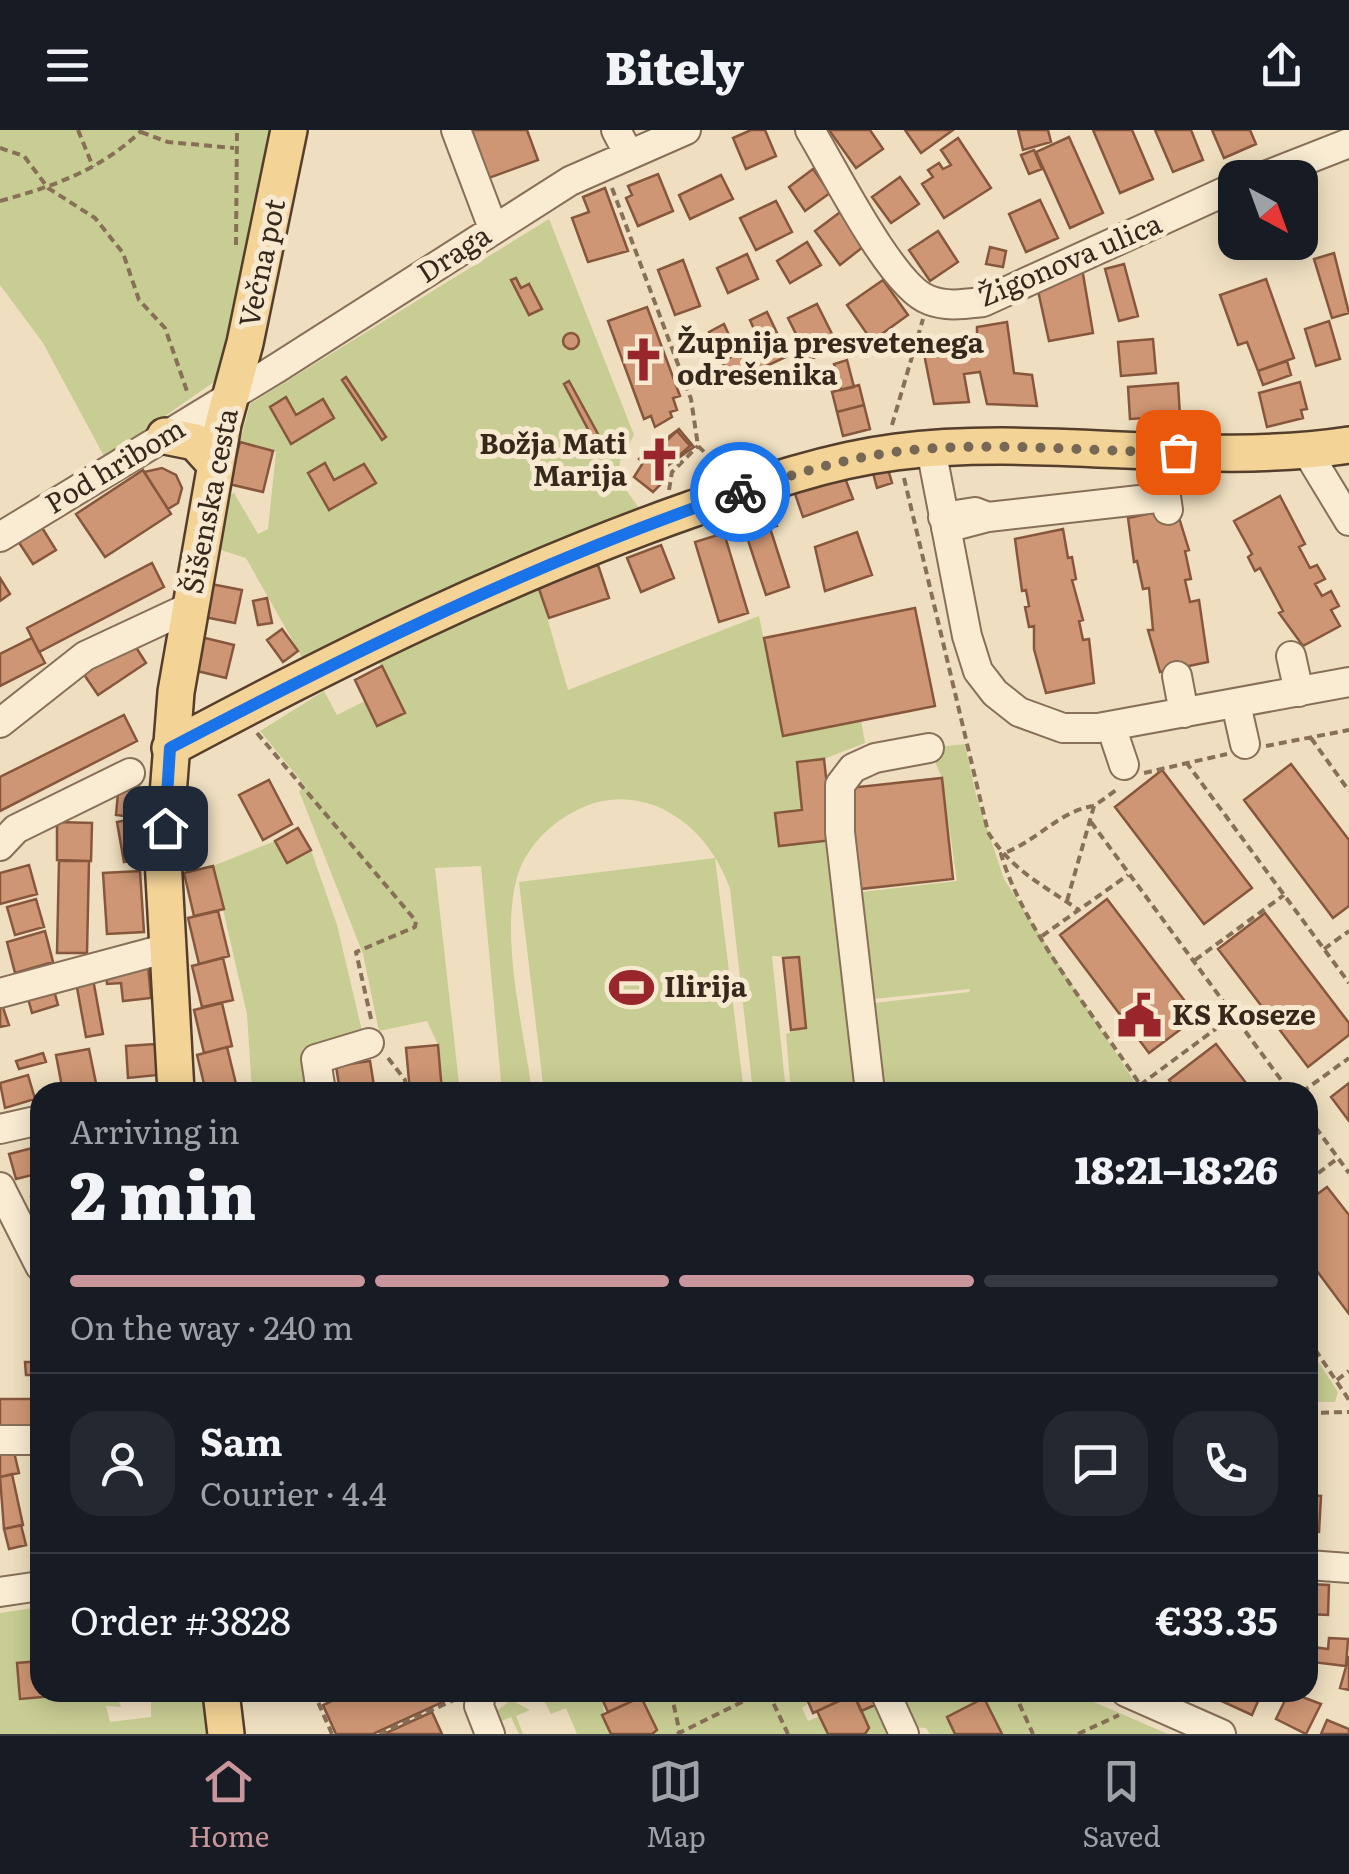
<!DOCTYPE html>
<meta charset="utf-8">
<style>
body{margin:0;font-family:Literata,serif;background:#242831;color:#f1f3f6;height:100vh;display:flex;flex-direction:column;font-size:38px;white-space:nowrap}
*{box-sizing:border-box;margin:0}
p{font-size:32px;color:#9ea1a6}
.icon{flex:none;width:55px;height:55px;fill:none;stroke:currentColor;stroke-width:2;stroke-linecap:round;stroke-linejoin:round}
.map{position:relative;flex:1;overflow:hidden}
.details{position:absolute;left:30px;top:952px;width:1288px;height:620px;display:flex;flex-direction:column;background:#171b24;border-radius:30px;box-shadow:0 5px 25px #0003}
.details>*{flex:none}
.needle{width:65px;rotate:139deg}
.buttons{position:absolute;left:1218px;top:30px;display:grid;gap:20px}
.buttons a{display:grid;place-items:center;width:100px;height:100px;border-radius:20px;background:#171b24;box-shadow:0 5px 25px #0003;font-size:50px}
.pin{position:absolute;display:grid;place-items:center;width:85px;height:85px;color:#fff;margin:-42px;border-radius:20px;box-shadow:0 5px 15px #0006}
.courier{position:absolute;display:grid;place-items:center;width:100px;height:100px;margin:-50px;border:8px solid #1a73e8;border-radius:50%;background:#fff;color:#222;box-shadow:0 2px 12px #0007}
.overview em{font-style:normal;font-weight:800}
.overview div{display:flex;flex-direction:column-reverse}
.overview{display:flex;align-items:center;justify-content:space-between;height:170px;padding:0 40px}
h1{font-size:65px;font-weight:800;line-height:75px}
.bar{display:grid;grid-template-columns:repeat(4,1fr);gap:15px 10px;align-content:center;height:120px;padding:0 40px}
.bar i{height:12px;border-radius:8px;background:#363941}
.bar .on{background:#c9979b}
.bar p{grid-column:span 4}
.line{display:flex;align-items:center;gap:25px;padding:0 40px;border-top:2px solid #363941}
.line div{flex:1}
.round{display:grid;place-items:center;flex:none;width:105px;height:105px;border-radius:30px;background:#242831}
header{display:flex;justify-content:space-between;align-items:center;height:130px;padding:0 40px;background:#171b24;font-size:45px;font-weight:800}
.menu{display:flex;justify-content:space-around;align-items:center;height:140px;border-top:2px solid #363941;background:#171b24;font-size:28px;color:#9ea1a6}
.menu a{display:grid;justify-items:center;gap:5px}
.menu .on{color:#c9979b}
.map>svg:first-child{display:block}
.green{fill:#c8cd93}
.building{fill:#ce9674;stroke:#87573d;stroke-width:2.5}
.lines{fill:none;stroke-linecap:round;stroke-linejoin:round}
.minor-casing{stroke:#886f57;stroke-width:32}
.major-casing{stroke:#553e2c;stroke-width:40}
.path{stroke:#886f57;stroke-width:4;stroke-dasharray:8 5;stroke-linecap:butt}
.minor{stroke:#f9ecd3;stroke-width:28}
.major{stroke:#f3d396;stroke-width:35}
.done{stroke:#776855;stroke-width:10;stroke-dasharray:0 18}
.route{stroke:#1a73e8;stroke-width:12}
.labels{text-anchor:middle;stroke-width:10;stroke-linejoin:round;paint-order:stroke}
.street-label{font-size:28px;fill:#37281c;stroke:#f6e9cf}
.poi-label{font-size:28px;font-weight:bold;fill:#37281c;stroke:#f6e9cf;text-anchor:start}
</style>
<header><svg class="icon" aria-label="menu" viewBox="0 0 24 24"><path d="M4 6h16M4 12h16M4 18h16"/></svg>Bitely<svg class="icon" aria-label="share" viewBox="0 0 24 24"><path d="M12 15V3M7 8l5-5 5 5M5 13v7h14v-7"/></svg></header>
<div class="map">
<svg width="1349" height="1604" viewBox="0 0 1349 1604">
<rect width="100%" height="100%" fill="#efdfc0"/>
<!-- green -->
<path class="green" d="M0,0H277L218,249L105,328L43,213L0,155Z
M549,89L634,305L620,331L618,349L639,378L303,529L246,428L218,419L228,366L234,363L258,404L268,399L276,322L240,312L250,274Z
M538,456L568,560L759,486L783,606L861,591L865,613L824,629L797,632L833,710L863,962H791L786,904L806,897L799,827L772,826L786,962H753L730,759C703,680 620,637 550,698C538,708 524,726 519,741C498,802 524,899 532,962H502L481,736L435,738L460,962H442L438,915L427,891L379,901L363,824L299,661L307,658L260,601L324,561L337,585L365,571L378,596L404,583L378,531Z
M965,614L976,665L1004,749L1141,962H885L874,873L969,862L970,859L874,869L862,762L957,751L942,648L929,618Z
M275,711L287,733L311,720L337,795L363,905L302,919L310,962H252L247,884L213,736Z
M715,728L744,962H544L519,752Z
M1308,1216L1338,1262L1335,1272H1308Z
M40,1477V1531L17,1533L20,1569L53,1566V1563H116L121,1577L106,1576L110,1592L151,1587V1563H203L207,1604H0V1483Z
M644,1562L804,1563L809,1573L802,1578L808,1591L820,1586L828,1604H652L657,1599L641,1567Z
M540,1563H599L611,1604H577L566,1578L551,1584Z
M843,1563H874L892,1604H865L869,1598L861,1581L874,1575L870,1564L856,1570Z
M893,1563H1073L1168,1604H930L926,1598L912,1597Z
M511,1570L530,1580L516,1586L523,1604H519L511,1587L497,1593L498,1580Z"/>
<!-- building -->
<path class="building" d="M472,0H527L538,30L489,48Z
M751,0H765L776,26L746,39L733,8Z
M829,0H870L883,19L856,38Z
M905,0H953L921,23Z
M1018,0H1048L1051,12L1023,20Z
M1093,0H1132L1153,49L1120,63Z
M1155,0H1191L1203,30L1173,42Z
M1212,0H1250L1256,14L1224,28Z
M1069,7L1103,83L1070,98L1036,22Z
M958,8L991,58L944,88L922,54L933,47L928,40L939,33L943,39L951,35L941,20Z
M1034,20L1042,39L1029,44L1021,25Z
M813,39L830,63L805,81L789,57Z
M658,44L673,81L638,96L626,68L632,65L628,56Z
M721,45L733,69L690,89L679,65Z
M900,47L919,74L891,93L872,67Z
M605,58L628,121L588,132L572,88L589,82L583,67Z
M1040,70L1058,108L1026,122L1009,84Z
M776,71L792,102L756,120L740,88Z
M843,80L868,113L840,135L815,101Z
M938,101L958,132L930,151L909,120Z
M807,112L821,135L790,153L777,131Z
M990,117L1006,121L1003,137L986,134Z
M1334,123L1349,183L1332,188L1314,129Z
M747,124L758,149L728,163L717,138Z
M683,130L700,176L675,185L658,140Z
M1124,134L1138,186L1119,191L1105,139Z
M1082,138L1093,203L1049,211L1037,156Z
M516,148L521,158L529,154L542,179L529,185L511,150Z
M1266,149L1294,228L1258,241L1247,212L1238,215L1220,165Z
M883,150L908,185L872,211L847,175Z
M817,174L838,216L809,230L788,188Z
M647,177L680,266L673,268L677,280L670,282L672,287L655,297L651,286L644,289L608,191Z
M767,182L788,226L732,252L722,231L760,213L750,190Z
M1329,191L1340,229L1316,236L1305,199Z
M1007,192L1014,243L1032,245L1037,276L987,274L980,242L964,244L969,272L934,274L925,229L926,212L954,208L957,223L977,220V197Z
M724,194L729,205L719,209L723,216L732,212L737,224L722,231L709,202Z
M563 211a8 8 0 1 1 16 0a8 8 0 1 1-16 0Z
M1153,209L1156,243L1121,246L1118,212Z
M847,230L854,257L841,260L834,234Z
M1287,231L1291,245L1263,255L1258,241Z
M346,247L386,307L382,310L342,250Z
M569,251L604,315L598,318L564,254Z
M1300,252L1307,279L1301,280L1303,288L1267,297L1259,263Z
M1178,253L1180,286L1130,289L1128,257Z
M859,255L864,275L837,282L832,262Z
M286,267L296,285L323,269L334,288L291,314L270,277Z
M864,275L870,299L843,306L837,282Z
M679,299L694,317L663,339L666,342L659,348L663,352L653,362L634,347L643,333L639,329Z
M677,301L690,316L676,328L663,314Z
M240,312L273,321L263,362L229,354Z
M325,333L334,350L364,334L376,353L329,380L308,343Z
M162,338L176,345L182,358L178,373L168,379L144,342Z
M888,339L892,353L877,358L873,343Z
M143,340L171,384L105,427L76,384Z
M842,340L853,369L803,387L793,358Z
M1280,366L1305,414L1299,417L1310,438L1317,435L1325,449L1315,454L1322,466L1331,461L1339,476L1331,480L1340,496L1303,516L1279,483L1283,481L1260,438L1255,441L1248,427L1252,424L1234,391Z
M1176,378L1189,420L1185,421L1191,449L1185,450L1190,472L1199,470L1208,532L1160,542L1148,500H1153L1149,458L1143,459L1137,431L1134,432L1128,388Z
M774,385L777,396L770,398L789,457L766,465L743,395Z
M41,396L56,420L33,434L18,411Z
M1063,399L1068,428L1072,427L1076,449L1072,450L1083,490L1079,491L1083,510L1089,509L1094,553L1046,563L1034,519V496L1029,497L1025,477L1029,476L1026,460L1022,461L1015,409Z
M857,402L872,445L825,461L815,417Z
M724,403L748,483L719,492L695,412Z
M661,415L674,448L641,462L627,428Z
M152,433L164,457L39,522L27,498Z
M598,435L609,468L549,488L538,456Z
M0,448L10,464L0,471Z
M211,454L242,460L235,493L204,487Z
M267,468L272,493L258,495L253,471Z
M915,478L935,576L783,606L764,508Z
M282,499L298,521L283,532L267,510Z
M201,507L234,515L226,548L193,540Z
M32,508L45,533L0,556V524Z
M132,511L146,533L98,565L83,543Z
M382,536L405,583L377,596L355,550Z
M124,585L137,611L0,681V647Z
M824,629L833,710L779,716L775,683L802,680L797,632Z
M1291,634L1349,710V776L1333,788L1244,670Z
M1162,640L1252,758L1204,794L1115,677Z
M942,648L953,749L860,759L849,658Z
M269,650L292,694L263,710L239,665Z
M139,657L140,688L116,685L118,663Z
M133,689L139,730L124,732L117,692Z
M57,692L92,693L91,731L57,730Z
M298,698L311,720L287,733L275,711Z
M59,731H89L87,823H57Z
M29,735L37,764L0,774V743Z
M213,736L224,779L194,786L184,743Z
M140,741L144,802L107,804L103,743Z
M36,769L44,797L15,805L7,777Z
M1107,769L1197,887L1149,923L1060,805Z
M218,781L229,826L199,834L188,788Z
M1265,783L1349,893V905L1308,937L1218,819Z
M45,801L53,832L15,843L7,812Z
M799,827L806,898L791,900L783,828Z
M223,828L233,870L202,877L192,836Z
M148,836L151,868L123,871L121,853L107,854L106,840Z
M93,849L103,904L86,907L76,852Z
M52,853L58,875L32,883L26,861Z
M0,869L9,895L0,897Z
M222,873L232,916L204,923L194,880Z
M155,914L158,945L128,948L126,916Z
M1216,914L1253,962H1178L1169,950Z
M438,915L442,962H410L406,918Z
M227,917L238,962H206L197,925Z
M89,919L97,958L63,962L56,925Z
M43,923L46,932L19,939L16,931Z
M370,931L374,956L340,961L336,936Z
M28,945L35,969L5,978L0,953Z
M1349,953V991L1331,967Z
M40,1016V1043L16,1049L9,1024Z
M1327,1057L1349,1085V1184L1308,1129V1071Z
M40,1064V1083L36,1084L31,1067Z
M40,1220V1252H37V1245H26L25,1232H36V1221Z
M0,1269H40V1307L0,1306Z
M14,1322L19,1343L0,1347V1325Z
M12,1344L23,1395L4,1399L0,1347Z
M1308,1365L1321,1366L1319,1402L1308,1401Z
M21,1395L26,1415L9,1419L4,1399Z
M1308,1454L1329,1455L1328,1485L1308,1484Z
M1329,1508L1348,1509L1346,1536L1312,1532L1313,1517L1328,1519Z
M1349,1526V1560L1340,1558Z
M40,1531V1562L54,1566L20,1569L17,1533Z
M351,1562H441L445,1571L373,1604H336L323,1575Z
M599,1562H644L646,1565L608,1582Z
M804,1562H843L846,1568L813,1583Z
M1202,1562H1262L1252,1585Z
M1289,1562L1321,1574L1306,1604L1276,1589Z
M869,1563L875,1575L861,1581L856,1570Z
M854,1564L869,1598L865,1604H828L817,1581Z
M641,1567L657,1600L652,1604H611L602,1585Z
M984,1568L1002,1604H955L947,1587Z
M432,1582L442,1604H384Z
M1327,1590L1349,1599V1604H1321Z"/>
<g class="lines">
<defs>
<path id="minor" d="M456,0L493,98
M616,0L628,23
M810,0C833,38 892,157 929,170C946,177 965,174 983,172L1235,57
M1260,48L1349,13
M931,319L967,506L978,541L995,563L1019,582L1063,598H1098L1349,552
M1306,320L1349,391
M943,387L975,382L988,387L946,398
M988,387L1166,367L1168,380
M0,407L277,238L570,51L686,0
M1291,526L1299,562
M1177,546L1184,583
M1236,574L1245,614
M0,593L85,526L190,477
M1111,596L1124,635
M0,716L16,699L130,643
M0,863L168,818
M321,962L316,929L369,913
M870,962L840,702V655L853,638L875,628L929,618
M0,999L40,990
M0,1057L40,1136
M0,1310H40
M1308,1435L1349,1438
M0,1462L40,1456
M481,1562L479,1576L490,1604
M885,1562L904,1604
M1126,1562L1221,1604"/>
<path id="major" d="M165,306L195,312L215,334
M170,618C338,528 512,442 692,379C759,355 825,331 896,322C1043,303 1200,338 1349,315
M176,962L163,729L176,562L223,294L245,213L289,0
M221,1562L226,1604"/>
</defs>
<!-- minor casing -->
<use href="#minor" class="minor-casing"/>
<!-- major casing -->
<use href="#major" class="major-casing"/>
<!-- path -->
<path class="path" d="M78,0L93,37
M141,2L168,12L234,18
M0,18L24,26L48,58L95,88L123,123L139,170L165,198L188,264
M612,58L691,269L698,316L722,339
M0,71C54,56 101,40 142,0
M236,115L237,0
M892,295L923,189
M904,348L988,702C1010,739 1044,756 1079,780
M669,360L672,342L698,316
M257,603L416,791L415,797L356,822L372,893
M1311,608L1349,661
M1266,616L1349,600
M1186,632L1349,853
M1144,643L1227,624
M1094,676C1060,680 1034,714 1001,724C1023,800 1101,894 1145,962
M1091,692L1290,962
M1067,771L1094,676L1119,658
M1042,806L1128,745
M1324,819L1349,801
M1195,830L1284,765
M388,928L405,950L407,962
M1140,955L1233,886
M1302,962L1349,928
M1308,987L1349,1043
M1308,1051L1338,1028
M1308,1209L1349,1270
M1337,1250L1349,1241
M1308,1283L1349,1282
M671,1562L680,1604
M768,1562L788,1604
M1014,1562L1033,1604
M984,1568L997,1562
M533,1569L549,1562
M332,1604L318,1572L338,1562
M379,1604L456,1569
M677,1604L762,1562
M1078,1604L1119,1585"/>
<!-- minor -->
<use href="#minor" class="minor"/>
<!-- major -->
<use href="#major" class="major"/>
</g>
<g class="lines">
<!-- done -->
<path class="done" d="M740,362C791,345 841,329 895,322C987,310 1084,322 1178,322"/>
<!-- route -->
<path class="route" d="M165,698L170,618C355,521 542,429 740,362"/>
</g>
<!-- icons -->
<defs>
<symbol id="church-bare" viewBox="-9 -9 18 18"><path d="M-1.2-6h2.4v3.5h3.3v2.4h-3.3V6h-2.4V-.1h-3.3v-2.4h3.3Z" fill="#98262b" stroke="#f6e9cf" stroke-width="2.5" paint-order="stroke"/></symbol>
<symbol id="stadium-bare" viewBox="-9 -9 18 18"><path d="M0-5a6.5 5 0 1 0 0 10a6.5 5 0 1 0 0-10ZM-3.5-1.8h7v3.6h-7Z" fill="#98262b" stroke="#f6e9cf" stroke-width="2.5" paint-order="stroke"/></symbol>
<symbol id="civic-bare" viewBox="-9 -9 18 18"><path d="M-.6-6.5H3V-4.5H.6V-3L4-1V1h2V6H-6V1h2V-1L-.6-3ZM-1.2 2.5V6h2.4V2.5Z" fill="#98262b" stroke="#f6e9cf" stroke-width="2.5" paint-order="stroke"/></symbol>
</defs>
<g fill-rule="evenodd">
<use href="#church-bare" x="612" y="198" width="63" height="63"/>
<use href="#church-bare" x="628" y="298" width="63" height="63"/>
<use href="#stadium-bare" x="600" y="826" width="63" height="63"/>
<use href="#civic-bare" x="1108" y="854" width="63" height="63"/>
</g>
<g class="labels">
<!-- street labels -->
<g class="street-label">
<text transform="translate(454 124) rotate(-33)" y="10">Draga</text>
<text transform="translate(1070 130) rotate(-23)" y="10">Žigonova ulica</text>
<text transform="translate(262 133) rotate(-78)" y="10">Večna pot</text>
<text transform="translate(115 336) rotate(-31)" y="10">Pod hribom</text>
<text transform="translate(210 371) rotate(-79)" y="10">Šišenska cesta</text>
</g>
<!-- poi labels -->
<g class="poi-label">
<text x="677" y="223">Župnija presvetenega<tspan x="677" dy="32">odrešenika</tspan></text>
<text x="627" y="324" text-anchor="end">Božja Mati<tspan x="627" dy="32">Marija</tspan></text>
<text x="664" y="867">Ilirija</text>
<text x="1172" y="895">KS Koseze</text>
</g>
</g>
</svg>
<div class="buttons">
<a><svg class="needle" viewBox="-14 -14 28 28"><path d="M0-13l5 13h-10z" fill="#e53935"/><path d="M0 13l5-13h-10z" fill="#9ea1a6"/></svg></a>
</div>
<div class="pin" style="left:1178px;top:322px;background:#ea580c"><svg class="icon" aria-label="bag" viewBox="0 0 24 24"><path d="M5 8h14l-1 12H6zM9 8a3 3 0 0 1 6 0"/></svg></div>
<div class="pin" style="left:165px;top:698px;background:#1f2937"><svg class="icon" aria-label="home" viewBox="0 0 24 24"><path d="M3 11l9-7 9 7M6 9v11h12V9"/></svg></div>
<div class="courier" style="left:740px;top:362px"><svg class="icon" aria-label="bike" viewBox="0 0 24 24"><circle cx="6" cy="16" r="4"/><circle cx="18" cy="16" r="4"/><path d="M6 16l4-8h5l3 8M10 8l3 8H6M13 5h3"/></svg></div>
<section class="details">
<div class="overview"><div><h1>2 min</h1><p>Arriving in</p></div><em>18:21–18:26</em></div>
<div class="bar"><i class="on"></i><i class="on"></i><i class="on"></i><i></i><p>On the way · 240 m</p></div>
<div class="line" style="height:180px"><a class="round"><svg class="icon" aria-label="person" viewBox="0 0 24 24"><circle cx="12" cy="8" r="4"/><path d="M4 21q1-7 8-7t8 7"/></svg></a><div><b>Sam</b><p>Courier · 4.4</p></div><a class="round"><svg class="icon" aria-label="chat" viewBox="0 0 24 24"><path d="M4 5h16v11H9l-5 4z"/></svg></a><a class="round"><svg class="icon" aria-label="phone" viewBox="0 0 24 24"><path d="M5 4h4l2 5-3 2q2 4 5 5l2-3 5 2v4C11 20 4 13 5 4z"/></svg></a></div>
<div class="line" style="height:130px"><div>Order #3828</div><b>€33.35</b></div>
</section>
</div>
<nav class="menu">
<a class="on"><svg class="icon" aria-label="home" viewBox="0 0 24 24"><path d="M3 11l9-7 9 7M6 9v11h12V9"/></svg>Home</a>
<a><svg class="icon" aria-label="map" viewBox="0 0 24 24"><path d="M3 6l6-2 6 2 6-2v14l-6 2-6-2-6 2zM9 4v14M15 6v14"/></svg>Map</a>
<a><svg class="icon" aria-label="saved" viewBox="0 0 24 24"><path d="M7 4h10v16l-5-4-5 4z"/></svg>Saved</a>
</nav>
